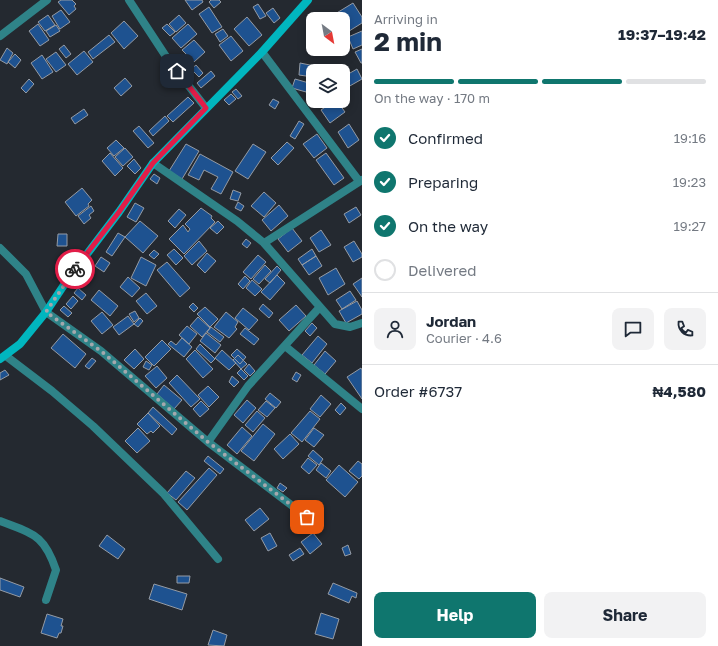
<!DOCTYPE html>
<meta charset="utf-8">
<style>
body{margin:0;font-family:"Golos Text",sans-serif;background:#f2f2f3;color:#1f2937;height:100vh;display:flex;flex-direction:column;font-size:15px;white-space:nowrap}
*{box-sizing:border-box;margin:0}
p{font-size:13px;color:#747a83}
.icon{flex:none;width:22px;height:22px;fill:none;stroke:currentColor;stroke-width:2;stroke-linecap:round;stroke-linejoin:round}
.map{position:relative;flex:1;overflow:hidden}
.panel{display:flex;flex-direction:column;background:#fff;width:356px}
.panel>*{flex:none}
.needle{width:26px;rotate:148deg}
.fabs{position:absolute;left:306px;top:12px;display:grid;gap:8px}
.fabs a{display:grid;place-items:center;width:44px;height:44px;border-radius:8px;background:#fff;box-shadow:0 2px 10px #0003;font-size:20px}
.pin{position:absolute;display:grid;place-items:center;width:34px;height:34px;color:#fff;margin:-17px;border-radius:8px;box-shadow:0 2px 6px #0006}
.courier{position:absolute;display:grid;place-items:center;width:40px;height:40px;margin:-20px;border:3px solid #e11d48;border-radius:50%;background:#fff;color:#222;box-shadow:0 1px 5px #0007}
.overview em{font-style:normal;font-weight:700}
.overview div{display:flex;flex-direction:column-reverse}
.overview{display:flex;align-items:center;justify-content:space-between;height:68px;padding:0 12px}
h1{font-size:26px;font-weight:700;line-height:30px}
.bar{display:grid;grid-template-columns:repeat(4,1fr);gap:6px 4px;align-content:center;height:48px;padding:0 12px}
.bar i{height:5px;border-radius:3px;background:#e0e1e3}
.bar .current{background:#0f766e}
.bar p{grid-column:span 4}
.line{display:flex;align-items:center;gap:10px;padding:0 12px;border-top:1px solid #e0e1e3}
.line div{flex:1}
.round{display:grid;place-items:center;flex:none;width:42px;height:42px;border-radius:8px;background:#f2f2f3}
ol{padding:0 12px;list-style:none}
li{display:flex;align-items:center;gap:12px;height:44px}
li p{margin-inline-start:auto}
li .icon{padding:4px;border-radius:50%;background:#0f766e;color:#fff;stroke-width:4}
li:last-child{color:#747a83}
li i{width:22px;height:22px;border:2px solid #e0e1e3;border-radius:50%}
.button{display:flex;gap:8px;margin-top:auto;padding:8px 12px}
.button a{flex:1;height:46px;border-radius:8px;background:#0f766e;color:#fff;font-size:16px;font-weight:700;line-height:46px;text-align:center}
.button a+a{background:#f2f2f3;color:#1f2937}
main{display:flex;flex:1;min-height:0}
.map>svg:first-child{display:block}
.building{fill:#1e5290;stroke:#959ba4}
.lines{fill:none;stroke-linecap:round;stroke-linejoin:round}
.street{stroke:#2f8388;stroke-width:8}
.secondary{stroke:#01b6bf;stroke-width:8}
.done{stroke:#a4a8ad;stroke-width:4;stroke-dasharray:0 7.2}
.route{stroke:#e11d48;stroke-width:5}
</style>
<main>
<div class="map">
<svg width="362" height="646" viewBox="0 0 362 646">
<rect width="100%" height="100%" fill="#242930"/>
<!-- building -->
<path class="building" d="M61,0H72L76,4L74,6L76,9L69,15L58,2Z
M185,0H202L203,2L192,10Z
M211,0H219L221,2L214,8L209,2Z
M353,3L362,17V23L346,33L343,28V19H338L335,14Z
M258,4L266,16L260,19L253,7Z
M209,7L222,27L212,33L199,14Z
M273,8L280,18L274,23L266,13Z
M61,10L70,22L60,29L52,16Z
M48,15L55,25L45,31L38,22Z
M179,15L186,23L176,32L169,24Z
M247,17L262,35L249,46L234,29Z
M124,21L138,36L124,49L111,33Z
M38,24L49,40L40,46L29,31Z
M167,24L175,32L170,36L162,28Z
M188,24L197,34L181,48L172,38Z
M56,25L60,31L50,37L46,31Z
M223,29L228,36L220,42L215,34Z
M362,31V45L353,49L348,37Z
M109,35L115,42L93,59L88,52Z
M231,36L243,51L231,61L219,45Z
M194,40L205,52L194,62L182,50Z
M64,45L71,54L66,58L59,49Z
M7,48L13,53L7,64L0,60Z
M362,49V63H361L355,52Z
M84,51L93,62L77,75L68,64Z
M56,52L66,65L56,72L46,59Z
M15,54L21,60L15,68L8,62Z
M42,55L53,72L42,79L31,63Z
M300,63L315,66L313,77L299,75Z
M196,65L203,73L199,77L191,69Z
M357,69L362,79L348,87L343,77Z
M211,71L215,76L201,88L197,83Z
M125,78L132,86L121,96L114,88Z
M29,79L34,84L26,93L21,88Z
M295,79L309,83L306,92L292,88Z
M236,89L242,96L238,99L232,92Z
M231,94L236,99L229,105L224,100Z
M188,97L194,103L173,122L167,116Z
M273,99L279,102L275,109L269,105Z
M334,101H337L345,112L330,123L321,110Z
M84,109L88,115L75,124L71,118Z
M165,116L169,121L153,136L149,131Z
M299,121L304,124L295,139L290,136Z
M349,124L359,140L348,148L338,132Z
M139,126L154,143L148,148L133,131Z
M317,134L327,148L314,158L303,144Z
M116,140L124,148L114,156L107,148Z
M287,142L294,148L278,165L271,158Z
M186,144L199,151L182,179L169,171Z
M253,144L266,152L248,179L235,171Z
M125,148L133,157L123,166L115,157Z
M110,153L123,168L115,176L102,161Z
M326,153L344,178L334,185L316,160Z
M200,154L233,172L221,194L211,189L218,177L204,170L199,180L188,175Z
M134,159L141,168L135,174L127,166Z
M154,174L160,178L157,184L150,179Z
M82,188L92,200L88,204L89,206L76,216L65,202Z
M233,190L241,193L238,201L230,199Z
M264,192L276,203L264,217L251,206Z
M238,202L244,206L241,211L235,208Z
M135,203L144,208L136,222L127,217Z
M279,205L288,216L271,231L262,220Z
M91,206L94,211L89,215L91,218L84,224L78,216Z
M356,207L361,215L349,223L344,214Z
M201,208L212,216L211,218L215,222L184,254L169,239L183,225L188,232L190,229L185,224Z
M179,209L186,215L175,228L168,221Z
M140,221L158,236L143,253L125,237Z
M218,221L224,227L217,234L210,228Z
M292,228L302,241L288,252L278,239Z
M321,230L331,245L319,252L310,238Z
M118,233L125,237L112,256L106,252Z
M58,234H67V246H57Z
M246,239L251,243L247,248L242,244Z
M199,241L207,251L192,265L184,256Z
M354,241L362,254V257L353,262L344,247Z
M174,249L183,258L176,265L167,255Z
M312,249L316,256L302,265L298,259Z
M154,250L159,254L154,259L149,255Z
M207,253L216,261L205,273L197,265Z
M258,255L266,262L251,279L243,272Z
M316,256L322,266L309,275L302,265Z
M101,257L110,263L104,272L95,266Z
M141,257L156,265L146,286L131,278Z
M167,262L190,288L180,297L157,270Z
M265,265L271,271L259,284L253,279Z
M277,266L281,270L270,283L265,279Z
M336,268L345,284L328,295L319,278Z
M277,275L285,283L270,300L261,292Z
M245,276L250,281L243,289L238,284Z
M128,277L140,288L132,297L120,287Z
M362,278V297L353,284Z
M252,280L262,289L255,296L246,288Z
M78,288L86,295L82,300L74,293Z
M99,290L118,306L110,316L91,300Z
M350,291L356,300L342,309L336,300Z
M146,293L157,306L147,314L136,301Z
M73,296L78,301L71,309L66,304Z
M357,301L362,310V314L346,323L339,311Z
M193,303L198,308L194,312L189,307Z
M263,304L273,313L269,318L259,309Z
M296,305L306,316L289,331L279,320Z
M64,306L72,313L68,317L60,310Z
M205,307L218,319L210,327L197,314Z
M243,308L258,320L249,330L235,318Z
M135,311L139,318L134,322L129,314Z
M102,312L113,325L102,334L91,321Z
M226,312L238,322L235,327L237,329L229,338L214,327Z
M128,316L134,324L119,335L113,327Z
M198,317L210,328L202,337L190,326Z
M140,318L143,321L138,327L134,324Z
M312,323L317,328L310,336L305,331Z
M187,326L197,334L189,344L179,335Z
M211,327L224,337L220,342L207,332Z
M245,328L259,339L254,345L240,334Z
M206,333L221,345L215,353L200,341Z
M63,334L86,354L75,368L51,348Z
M318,336L327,344L312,363L302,355Z
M182,338L192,347L184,357L168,344L171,341L176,345Z
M162,340L171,349L154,366L145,357Z
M200,344L215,359L211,363L196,349Z
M135,349L144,359L134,369L124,360Z
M237,349L246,357L240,364L231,355Z
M195,350L213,369L203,378L186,359Z
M222,350L236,363L229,370L215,358Z
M325,351L336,361L325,374L314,365Z
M238,355L247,364L241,369L233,360Z
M92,358L96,361L89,369L85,366Z
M146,361L152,365L149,370L143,367Z
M249,364L255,371L250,376L244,370Z
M157,366L167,378L156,388L145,376Z
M361,368L362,370V399L347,377Z
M241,369L248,376L244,380L237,373Z
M5,370L9,375L0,380V373Z
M296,372L301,375L297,382L292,379Z
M177,375L200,399L191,407L169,383Z
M232,376L239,382L234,387L229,382Z
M164,385L182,400L174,409L157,394Z
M208,386L219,397L209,407L198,395Z
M270,393L281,402L276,408L265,399Z
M321,395L331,404L320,417L310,409Z
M247,400L256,408L243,423L234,415Z
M201,401L209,409L200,417L193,409Z
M266,401L275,408L267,417L258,410Z
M341,403L346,408L340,415L335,410Z
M153,407L177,429L172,435L148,413Z
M257,411L265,418L253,432L245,425Z
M310,411L320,419L302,442L291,433Z
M148,413L160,426L153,433L151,431L147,434L137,424Z
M263,424L275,434L254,461L241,451Z
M242,427L252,436L237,454L227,445Z
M138,428L150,441L137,453L125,441Z
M314,428L324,435L314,447L305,440Z
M290,434L299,444L283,459L274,449Z
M313,450L323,459L319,465L308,456Z
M208,456L224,469L220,474L204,461Z
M308,458L317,465L309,474L301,467Z
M358,461L362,464V476L359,479L349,471Z
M321,463L331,471L326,478L316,470Z
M339,465L358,482L345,497L326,480Z
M209,468L217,475L187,510L178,502Z
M186,471L195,478L176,500L167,493Z
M280,483L287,488L283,492L277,488Z
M260,508L269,519L254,531L245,520Z
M270,533L277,546L268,551L261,538Z
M313,533L322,544L310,554L301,542Z
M107,535L125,549L118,559L99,546Z
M348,545L351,554L345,556L342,548Z
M300,548L304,554L293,561L289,555Z
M177,576H190L189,583H177Z
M0,578L24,587L20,597L0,590Z
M333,583L357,593L356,598L352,596L349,603L328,594Z
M154,584L187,594L182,610L149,599Z
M321,613L339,619L333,639L315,634Z
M47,614L63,619L61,626H63L61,633H59L57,638L41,633Z
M213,630L227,635L224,646L208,645Z"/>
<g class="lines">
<!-- street -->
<path class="street" d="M129,0L167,58L206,108
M0,36L47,0
M262,52L359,181
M153,163L237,221L264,243L335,324L350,327L362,323
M264,243L362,180
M0,248L26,274L46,312L101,351L208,442L307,517
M285,346L362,409
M6,356L52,391L93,426L163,493L218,559
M208,442L248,386L319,308
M0,521C33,534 44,534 56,570L46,600"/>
<!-- secondary -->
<path class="secondary" d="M0,359L20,344L46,312L68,279L119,212L153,163L262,52L308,0"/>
</g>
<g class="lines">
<!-- done -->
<path class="done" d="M75,269L46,312L101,351L208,442L307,517"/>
<!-- route -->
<path class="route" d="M75,269L119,212L153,163L206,108L177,71"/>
</g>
</svg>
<div class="fabs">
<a><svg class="needle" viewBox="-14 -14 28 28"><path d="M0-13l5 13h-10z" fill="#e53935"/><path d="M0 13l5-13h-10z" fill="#747a83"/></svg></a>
<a><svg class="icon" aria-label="layers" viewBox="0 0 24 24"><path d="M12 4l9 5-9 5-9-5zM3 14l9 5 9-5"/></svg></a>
</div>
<div class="pin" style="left:307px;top:517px;background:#ea580c"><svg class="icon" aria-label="bag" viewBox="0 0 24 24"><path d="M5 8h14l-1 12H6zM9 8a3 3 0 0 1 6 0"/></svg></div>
<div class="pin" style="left:177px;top:71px;background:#1f2937"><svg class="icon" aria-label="home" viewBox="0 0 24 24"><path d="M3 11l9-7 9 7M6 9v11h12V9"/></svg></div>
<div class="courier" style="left:75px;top:269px"><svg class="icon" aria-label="bike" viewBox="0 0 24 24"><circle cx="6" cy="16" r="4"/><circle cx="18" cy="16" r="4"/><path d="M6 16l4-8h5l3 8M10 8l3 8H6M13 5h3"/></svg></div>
</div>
<section class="panel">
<div class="overview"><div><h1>2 min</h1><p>Arriving in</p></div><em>19:37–19:42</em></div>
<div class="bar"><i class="current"></i><i class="current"></i><i class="current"></i><i></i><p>On the way · 170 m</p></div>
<ol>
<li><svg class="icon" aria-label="check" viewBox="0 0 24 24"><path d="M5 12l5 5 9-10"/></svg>Confirmed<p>19:16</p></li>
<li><svg class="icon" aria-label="check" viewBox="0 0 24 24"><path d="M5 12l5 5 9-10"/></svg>Preparing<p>19:23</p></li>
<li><svg class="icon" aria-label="check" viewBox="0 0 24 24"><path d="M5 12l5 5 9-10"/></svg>On the way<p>19:27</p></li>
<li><i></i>Delivered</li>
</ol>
<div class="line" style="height:72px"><a class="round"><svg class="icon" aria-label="person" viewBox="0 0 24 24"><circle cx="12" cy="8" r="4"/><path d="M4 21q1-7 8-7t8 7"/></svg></a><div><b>Jordan</b><p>Courier · 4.6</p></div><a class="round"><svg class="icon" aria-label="chat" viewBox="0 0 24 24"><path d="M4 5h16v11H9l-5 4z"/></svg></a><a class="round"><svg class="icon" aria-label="phone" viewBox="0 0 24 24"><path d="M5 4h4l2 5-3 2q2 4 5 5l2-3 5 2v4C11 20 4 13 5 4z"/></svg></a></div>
<div class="line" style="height:52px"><div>Order #6737</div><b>₦4,580</b></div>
<div class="button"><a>Help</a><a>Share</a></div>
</section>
</main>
